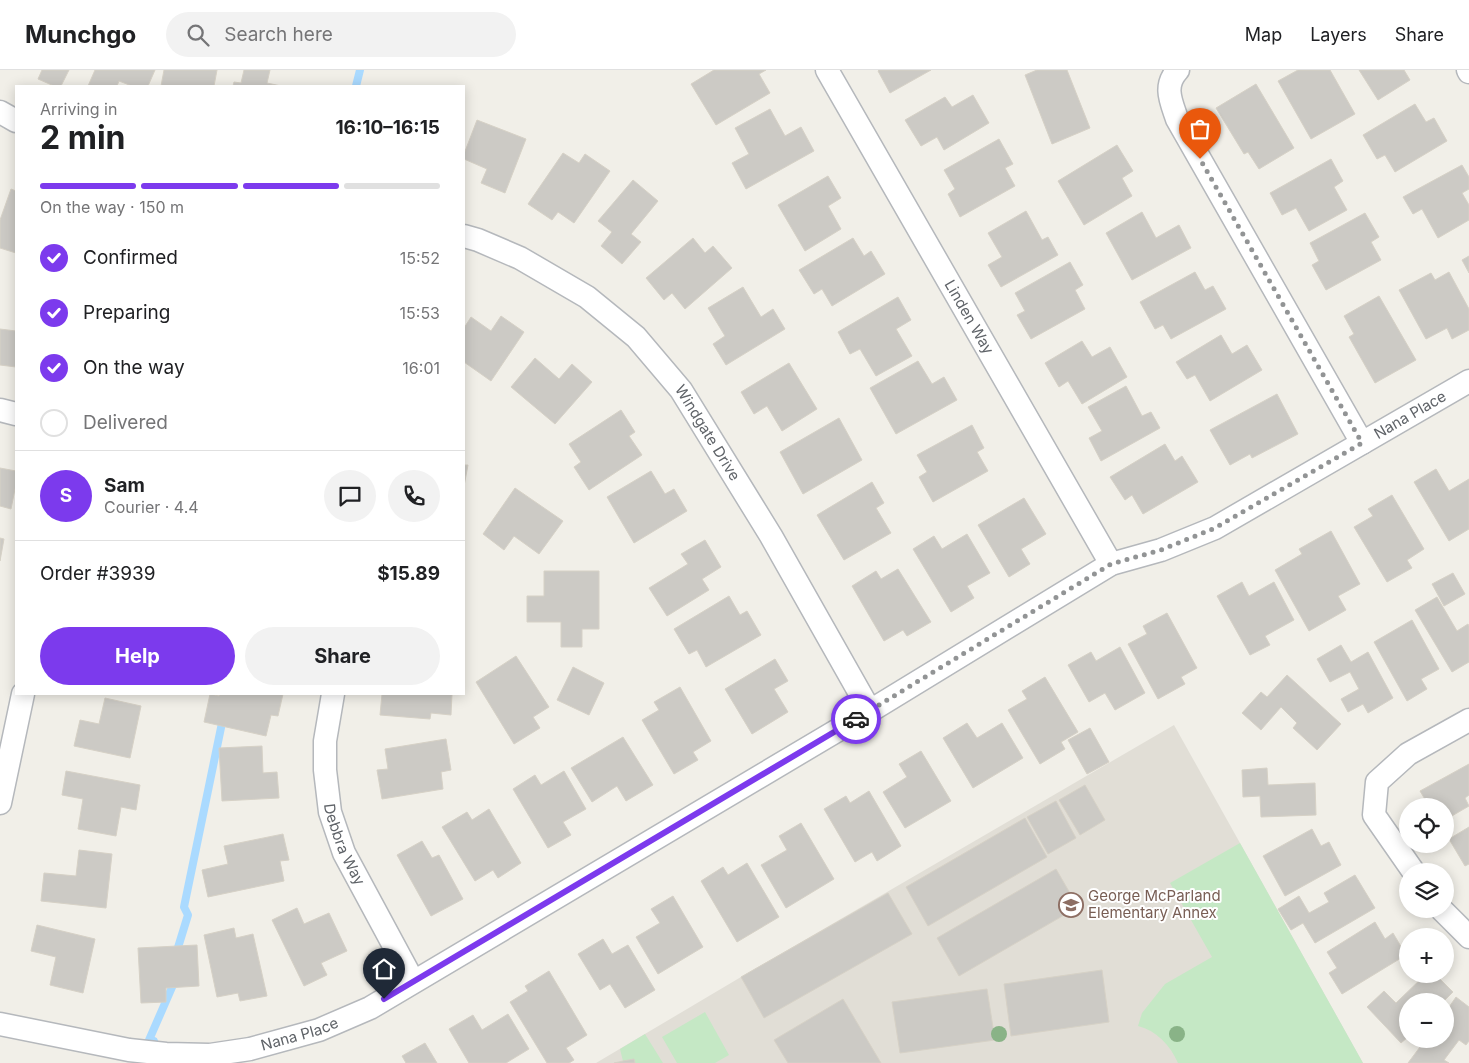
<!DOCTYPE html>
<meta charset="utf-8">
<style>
body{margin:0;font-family:Inter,sans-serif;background:#f2f2f2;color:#202124;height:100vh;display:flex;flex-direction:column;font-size:19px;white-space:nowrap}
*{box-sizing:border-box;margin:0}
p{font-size:16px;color:#757577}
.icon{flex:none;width:28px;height:28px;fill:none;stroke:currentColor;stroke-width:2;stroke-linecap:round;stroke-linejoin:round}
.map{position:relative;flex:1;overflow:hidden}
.details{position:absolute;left:15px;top:15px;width:450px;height:610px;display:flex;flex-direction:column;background:#fff;border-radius:0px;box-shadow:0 2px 12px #0003}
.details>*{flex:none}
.fabs{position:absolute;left:1399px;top:728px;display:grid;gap:10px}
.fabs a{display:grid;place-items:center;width:55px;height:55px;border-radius:50%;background:#fff;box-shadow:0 2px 12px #0003;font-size:25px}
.pin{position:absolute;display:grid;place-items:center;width:42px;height:42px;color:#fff;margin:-51px -21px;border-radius:50% 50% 50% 0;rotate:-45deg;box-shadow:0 0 5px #0007}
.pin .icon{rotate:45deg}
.courier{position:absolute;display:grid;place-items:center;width:50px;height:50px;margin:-25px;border:4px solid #7c3aed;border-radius:50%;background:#fff;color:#222;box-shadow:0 1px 6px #0007}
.head em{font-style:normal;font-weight:700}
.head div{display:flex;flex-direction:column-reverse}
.head{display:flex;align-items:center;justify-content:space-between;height:85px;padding:0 25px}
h1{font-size:32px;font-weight:700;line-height:38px}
.bar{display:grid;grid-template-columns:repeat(4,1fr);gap:8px 5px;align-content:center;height:60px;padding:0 25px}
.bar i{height:6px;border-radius:4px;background:#e0e0e0}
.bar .active{background:#7c3aed}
.bar p{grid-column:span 4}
.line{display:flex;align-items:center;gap:12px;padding:0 25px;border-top:1px solid #e0e0e0}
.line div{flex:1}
.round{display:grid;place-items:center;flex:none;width:52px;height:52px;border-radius:26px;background:#f2f2f2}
ol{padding:0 25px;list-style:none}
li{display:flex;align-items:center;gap:15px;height:55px}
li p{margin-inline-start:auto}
li .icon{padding:5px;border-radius:50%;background:#7c3aed;color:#fff;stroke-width:4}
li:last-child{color:#757577}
li i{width:28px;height:28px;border:2px solid #e0e0e0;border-radius:50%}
.cta{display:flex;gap:10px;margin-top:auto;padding:10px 25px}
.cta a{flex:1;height:58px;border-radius:30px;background:#7c3aed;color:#fff;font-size:20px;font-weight:700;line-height:58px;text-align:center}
.cta a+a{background:#f2f2f2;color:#202124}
header{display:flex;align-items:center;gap:30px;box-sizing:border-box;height:70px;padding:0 25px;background:#fff;border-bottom:1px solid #e0e0e0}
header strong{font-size:24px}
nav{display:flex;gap:28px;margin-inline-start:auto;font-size:18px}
.search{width:350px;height:45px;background:#f2f2f2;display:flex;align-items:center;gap:12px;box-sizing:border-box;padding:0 18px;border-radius:28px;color:#757577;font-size:19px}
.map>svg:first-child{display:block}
.education{fill:#e1ded6}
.green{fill:#c5e8c5}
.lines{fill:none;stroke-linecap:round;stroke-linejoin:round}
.stream{stroke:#aadaff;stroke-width:8}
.building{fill:#cccac5;stroke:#d6d1c6}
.minor-casing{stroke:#b5b8bc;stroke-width:25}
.minor{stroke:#fff;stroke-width:22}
.tree{fill:#89b387}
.done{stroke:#929495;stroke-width:5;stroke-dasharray:0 9}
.route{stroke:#7c3aed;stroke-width:6}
.labels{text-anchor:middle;stroke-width:4;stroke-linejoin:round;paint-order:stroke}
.street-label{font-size:15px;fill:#5f6368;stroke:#fff}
.education-label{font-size:15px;fill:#785e54;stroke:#fff;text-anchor:start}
</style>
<header>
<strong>Munchgo</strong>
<div class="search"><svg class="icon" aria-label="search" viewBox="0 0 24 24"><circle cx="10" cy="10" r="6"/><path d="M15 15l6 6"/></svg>Search here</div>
<nav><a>Map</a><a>Layers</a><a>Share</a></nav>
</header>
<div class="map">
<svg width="1469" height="993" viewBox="0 0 1469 993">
<rect width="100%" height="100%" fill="#f1efe8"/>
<!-- education -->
<path class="education" d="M1174,655L1363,993H596L741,907Z"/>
<!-- green -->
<path class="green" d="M1240,773L1363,993H1178C1170,975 1157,961 1138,956L1142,943L1165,914L1212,887L1170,813Z
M705,942L729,985L715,993H677L662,967Z
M645,964L663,993H635L634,989L623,991L620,979Z"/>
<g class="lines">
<!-- stream -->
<path class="stream" d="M356,16L360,0
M176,884L188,845L184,837L223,648
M156,979L154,971L149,970L173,915L170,909"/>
</g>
<!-- building -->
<path class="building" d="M42,0H69L61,16H54L38,9Z
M95,0H155L148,16H132L119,11L117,16H88Z
M164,0H217L214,16H161Z
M244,0H270L267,13L281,16H233L234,12L241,13Z
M714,0H766L759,4L770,23L716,55L691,14Z
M879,0H931L890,23L878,1Z
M1037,0H1067L1090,58L1052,74L1025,5Z
M1298,0H1330L1355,44L1311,69L1278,11Z
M1359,0H1404L1410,10L1378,30Z
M1256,14L1294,78L1259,99L1248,82L1244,84L1216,38Z
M973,25L989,53L944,80L937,67L921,76L905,50L945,27L952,37Z
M1415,34L1426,52L1434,48L1447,71L1395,102L1385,85L1377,89L1363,65Z
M770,39L785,66L801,57L814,81L746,119L732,93L749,84L735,58Z
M477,50L526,69L505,123L481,113L487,99L464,89V84Z
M999,69L1013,94L1005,98L1015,116L960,147L948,124L955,119L944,100Z
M1117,75L1133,101L1122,108L1132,126L1084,155L1058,111Z
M563,83L579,93L585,84L610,101L574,153L558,142L552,150L528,134Z
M1331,89L1343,111L1334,117L1347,140L1309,161L1296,138L1282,145L1270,123Z
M1462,95L1469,107V119L1462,123L1469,135V150L1438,168L1422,139L1413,144L1403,127Z
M828,106L841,128L828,136L841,159L805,181L778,135Z
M633,110L658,131L631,164L641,172L622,194L601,176L612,162L598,151Z
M11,119L16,121V183L0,178V150Z
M1026,141L1042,170L1048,167L1058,185L1001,217L988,195L1002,187L988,163Z
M1142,142L1156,168L1179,155L1191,178L1132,210L1106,163Z
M1365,143L1379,167L1371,172L1381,190L1326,220L1312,195L1319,191L1310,173Z
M693,168L705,183L713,176L732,198L685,239L672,223L664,230L646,208Z
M853,168L864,186L871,181L885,204L832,236L822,219L814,224L799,200Z
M1469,186V203L1462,190Z
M1070,192L1083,215L1075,220L1085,239L1031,269L1017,245L1025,241L1015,223Z
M1195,202L1205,220L1213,216L1226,239L1171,269L1163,255L1155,259L1140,232Z
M1449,202L1469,239V260L1452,269L1447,258L1426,269L1399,220L1431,203L1435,210Z
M743,217L761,247L773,239L785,259L726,295L713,274L725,266L708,238Z
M1379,226L1416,290L1375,313L1349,267L1354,264L1344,246Z
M898,227L911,250L896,259L912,286L876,306L860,279L850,284L838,262Z
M501,246L524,262L491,311L464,292V258L471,247L491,261Z
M0,259L16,261V297L0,295Z
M1221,265L1232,284L1247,275L1262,300L1210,331L1195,305L1187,309L1176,292Z
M1082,271L1092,287L1110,277L1127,307L1082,334L1068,311L1059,317L1045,293Z
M535,288L559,309L572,294L592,312L555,354L511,317Z
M918,291L932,314L944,307L957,330L896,364L870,318Z
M789,293L817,339L782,361L767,336L754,344L741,322Z
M1126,316L1142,346L1151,342L1160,358L1101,391L1089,368L1102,361L1088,337Z
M1277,324L1298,364L1252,388L1250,384L1230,395L1210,360Z
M621,340L635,362L629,366L642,385L589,420L574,397L581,392L569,374Z
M839,348L862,390L803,424L780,382Z
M972,355L984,378L977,382L988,401L933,432L919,407L927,402L917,385Z
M1165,374L1175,391L1182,386L1198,412L1143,444L1132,425L1125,430L1110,407Z
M464,395H468L464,416Z
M0,398L16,401V414L11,439L0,436Z
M1436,399L1449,421L1469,409V459L1449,471L1414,412Z
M651,401L665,424L674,419L687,441L634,473L607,427Z
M872,412L884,433L876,438L891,463L844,490L817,445Z
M515,418L563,451L539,484L514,466L504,480L483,464Z
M1392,425L1424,479L1407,490L1412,498L1387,512L1354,457L1373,446L1368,439Z
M1024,428L1046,464L1021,479L1030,494L1009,507L978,455Z
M1331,461L1360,514L1338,526L1346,540L1309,561L1275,500L1302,484L1299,479Z
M967,464L990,503L967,516L974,528L951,542L913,479L934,466L942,479Z
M0,468L4,469L0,491Z
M705,470L721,497L702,509L709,520L667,546L649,518L688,494L681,484Z
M898,499L931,552L907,566L903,560L884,571L852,516L876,501L881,509Z
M544,501H599V559H582V577H561V552H527V526H544Z
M1453,503L1465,524L1444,536L1432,514Z
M1242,512L1249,526L1274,512L1294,550L1265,566L1270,575L1250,585L1217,526Z
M729,526L740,545L747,541L761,565L706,597L697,580L689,584L674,559Z
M1437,527L1457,561L1468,554L1469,556V592L1452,602L1415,540Z
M1167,543L1197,598L1181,607L1185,614L1158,629L1128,574L1147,564L1143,556Z
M1412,550L1439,599L1421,609L1427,619L1407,631L1374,572Z
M1341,575L1351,592L1368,582L1393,628L1368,643L1363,634L1348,642L1341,629L1359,619L1350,602L1330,612L1317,589Z
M1120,577L1145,623L1115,640L1105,623L1089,632L1068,595L1091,582L1096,591Z
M516,586L549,637L533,647L540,658L514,674L476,612Z
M775,589L788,611L774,619L788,642L752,664L725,619Z
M573,597L604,613L589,645L557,630Z
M1287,605L1341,654L1317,680L1293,658L1297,653L1281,637L1261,660L1242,643L1261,622L1267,627Z
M1045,607L1078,662L1061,672L1065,679L1040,694L1008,640L1027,629L1022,621Z
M680,617L711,671L693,682L698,690L674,704L642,650L659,640L654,632Z
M210,624L219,626L220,624H283L278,646L271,645L266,666L204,652Z
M382,624H452L451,645L431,643L430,649L380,645Z
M105,628L141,636L130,688L74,676L80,650L99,654Z
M967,653L977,668L1002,653L1023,688L973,718L943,668Z
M1090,658L1109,692L1087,704L1068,670Z
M623,667L653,715L626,731L617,716L592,732L571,698Z
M446,669L451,700L441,702L443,719L382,729L377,700L388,699L385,679Z
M262,676L263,703L277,702L279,728L222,731L219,678Z
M921,681L951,731L905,758L883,722L907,707L899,694Z
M1469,694V725L1465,728L1469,736L1445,750V736H1429L1420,721Z
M1267,698L1268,715L1315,713L1316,745L1261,747L1260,726L1243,727L1242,700Z
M66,701L140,715L136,740L121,737L116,766L78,759L83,729L62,725Z
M564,701L586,739L563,752L571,765L548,778L513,719L535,705L541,715Z
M1085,715L1105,750L1080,765L1059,730Z
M869,721L901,776L877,791L872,782L855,792L824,739L846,726L850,733Z
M1056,731L1076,768L1048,784L1027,747Z
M489,739L521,793L498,808L493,800L475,811L442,757L467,742L472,750Z
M1025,748L1047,787L928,856L906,817Z
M801,753L834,809L786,838L761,795L787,780L779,766Z
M1469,757V794L1465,796L1449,769Z
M1312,759L1321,776L1329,772L1341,795L1285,826L1263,786Z
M283,764L289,790L280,791L284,811L208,827L202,800L228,794L224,776Z
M422,771L432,788L439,785L463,829L431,846L397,785Z
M79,780L112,784L106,838L41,831L44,803L76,806Z
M747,793L779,847L737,872L701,811L723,797L728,805Z
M1056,799L1078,837L959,906L937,868Z
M1355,805L1375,838L1315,873L1303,853L1291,860L1278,839L1299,826L1309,843L1329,832L1324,823Z
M888,823L912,864L764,948L741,907Z
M673,826L703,877L658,904L636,867L660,853L651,839Z
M297,838L304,854L329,843L347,881L321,893L327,905L304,916L272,850Z
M1375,852L1385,869L1393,863L1406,885L1342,924L1329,903L1337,898L1327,882Z
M37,855L95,869L83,923L50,915L56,887L31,881Z
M234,858L236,868L253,864L267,926L240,931L238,923L217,927L204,865Z
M603,869L612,884L628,875L655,920L625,938L610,914L600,920L578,884Z
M197,875L199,916L166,918V932L141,933L138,878Z
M1102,900L1109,952L1011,966L1004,914Z
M549,901L587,965L566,978L574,990L569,993H547L510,932L528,921L525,916Z
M1426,904H1435L1453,922L1444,931H1408V967L1401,973L1367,937L1384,921L1396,933Z
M987,919L995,970L900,983L892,932Z
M1456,927L1469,937V971L1466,975L1459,970L1444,990L1449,993H1408L1426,969H1445V943Z
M843,929L881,993H788L774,970Z
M508,944L529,979L506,993H469L449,959L473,945L482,960Z
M425,973L437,993H406L402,986Z
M634,989L635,993H614L623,991Z"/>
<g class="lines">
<defs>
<g id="minor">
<path id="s1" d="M827,0L1111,494"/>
<path d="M1178,0C1163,16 1171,31 1177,49L1362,373"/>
<path d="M1468,0L1469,2"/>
<path d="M0,42L16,51"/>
<path id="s2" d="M464,166L478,170L520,188L587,227L636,267L681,320L771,466L870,641"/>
<path d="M0,340L16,344"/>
<path id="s3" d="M333,624L325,671V700L330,742L344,783L413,911"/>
<path d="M0,733L23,624"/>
<path d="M1413,801L1374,745L1377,712L1408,684L1469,650"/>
<path d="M1441,839L1469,867"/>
<path id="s4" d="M0,954L129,980L166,984L210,985L250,979L319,960L370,938L870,641L1111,494L1161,480L1215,458L1469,311"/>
</g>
</defs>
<!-- minor casing -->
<use href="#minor" class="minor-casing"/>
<!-- minor -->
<use href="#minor" class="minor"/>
</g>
<!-- trees -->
<g class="tree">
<circle cx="999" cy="964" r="8"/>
<circle cx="1177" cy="964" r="8"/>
</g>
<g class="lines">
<!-- done -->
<path class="done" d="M856,649L1111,494L1161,480L1215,458L1362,373L1200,89"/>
<!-- route -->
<path class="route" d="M384,929L856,649"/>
</g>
<!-- icons -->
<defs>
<symbol id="school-ring" viewBox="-11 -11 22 22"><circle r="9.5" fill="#fff" stroke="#8d6e63" stroke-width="1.5"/><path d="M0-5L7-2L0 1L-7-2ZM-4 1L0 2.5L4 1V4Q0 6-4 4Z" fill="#8d6e63"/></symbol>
</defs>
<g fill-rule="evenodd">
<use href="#school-ring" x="1057" y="821" width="28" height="28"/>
</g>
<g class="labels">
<!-- street labels -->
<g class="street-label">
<text dy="5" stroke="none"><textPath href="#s1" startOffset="285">Linden Way</textPath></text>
<text dy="5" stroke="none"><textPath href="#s4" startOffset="1580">Nana Place</textPath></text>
<text dy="5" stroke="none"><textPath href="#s2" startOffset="321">Windgate Drive</textPath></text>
<text dy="5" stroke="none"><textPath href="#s3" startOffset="154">Debbra Way</textPath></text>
<text dy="5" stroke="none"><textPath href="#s4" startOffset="305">Nana Place</textPath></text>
</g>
<!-- education labels -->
<g class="education-label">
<text x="1088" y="831">George McParland<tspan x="1088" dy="17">Elementary Annex</tspan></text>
</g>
</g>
</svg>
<div class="fabs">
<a><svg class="icon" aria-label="locate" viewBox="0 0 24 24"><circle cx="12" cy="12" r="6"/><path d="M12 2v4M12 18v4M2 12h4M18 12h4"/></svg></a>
<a><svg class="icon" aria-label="layers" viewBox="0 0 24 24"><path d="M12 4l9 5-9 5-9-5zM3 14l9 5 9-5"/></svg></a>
<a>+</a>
<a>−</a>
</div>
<div class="pin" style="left:1200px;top:89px;background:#ea580c"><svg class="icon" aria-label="bag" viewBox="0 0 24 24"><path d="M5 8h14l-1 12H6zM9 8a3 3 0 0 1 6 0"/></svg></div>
<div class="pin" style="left:384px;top:929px;background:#1f2937"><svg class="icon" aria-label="home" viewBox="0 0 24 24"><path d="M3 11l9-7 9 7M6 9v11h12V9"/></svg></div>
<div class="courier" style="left:856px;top:649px"><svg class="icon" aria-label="car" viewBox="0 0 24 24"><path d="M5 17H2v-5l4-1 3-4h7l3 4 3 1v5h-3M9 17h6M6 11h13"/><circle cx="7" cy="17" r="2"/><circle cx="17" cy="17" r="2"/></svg></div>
<section class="details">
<div class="head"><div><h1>2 min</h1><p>Arriving in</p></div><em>16:10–16:15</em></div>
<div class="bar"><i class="active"></i><i class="active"></i><i class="active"></i><i></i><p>On the way · 150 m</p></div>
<ol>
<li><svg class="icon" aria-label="check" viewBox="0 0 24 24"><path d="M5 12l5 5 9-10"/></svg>Confirmed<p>15:52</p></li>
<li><svg class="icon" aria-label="check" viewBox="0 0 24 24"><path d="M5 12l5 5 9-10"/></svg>Preparing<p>15:53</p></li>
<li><svg class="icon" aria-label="check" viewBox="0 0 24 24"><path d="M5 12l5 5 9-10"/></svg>On the way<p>16:01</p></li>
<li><i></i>Delivered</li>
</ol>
<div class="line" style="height:90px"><b class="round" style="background:#7c3aed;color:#fff">S</b><div><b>Sam</b><p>Courier · 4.4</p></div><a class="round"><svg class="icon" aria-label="chat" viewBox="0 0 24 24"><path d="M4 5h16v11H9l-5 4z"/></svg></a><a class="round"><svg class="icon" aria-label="phone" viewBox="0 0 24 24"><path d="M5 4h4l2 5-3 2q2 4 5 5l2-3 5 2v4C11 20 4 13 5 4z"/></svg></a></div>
<div class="line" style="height:65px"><div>Order #3939</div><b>$15.89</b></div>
<div class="cta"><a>Help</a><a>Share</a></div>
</section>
</div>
